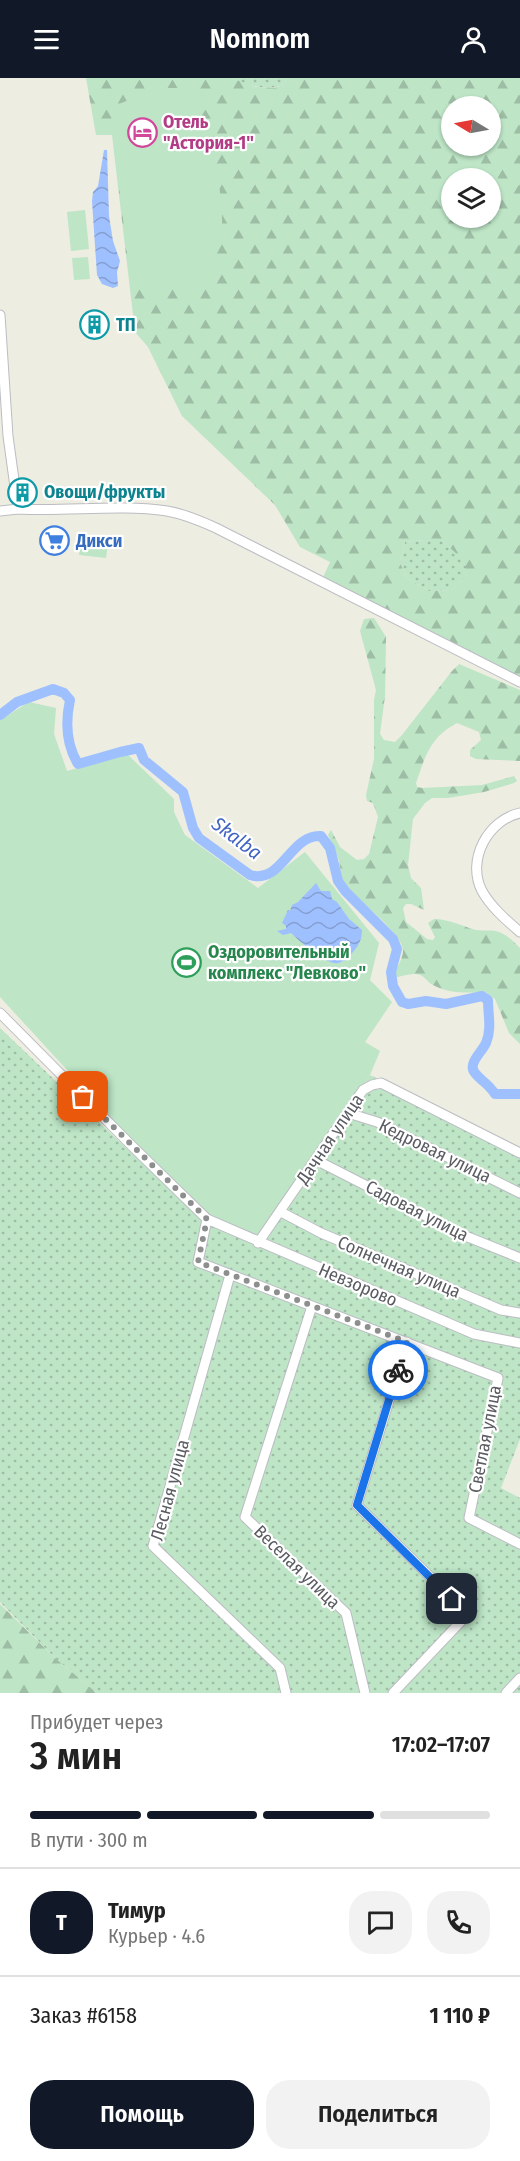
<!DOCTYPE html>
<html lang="ru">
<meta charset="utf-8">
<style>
body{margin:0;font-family:"Fira Sans Condensed",sans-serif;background:#f2f2f2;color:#222;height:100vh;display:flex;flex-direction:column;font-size:22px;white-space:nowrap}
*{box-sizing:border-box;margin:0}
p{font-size:20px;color:#767676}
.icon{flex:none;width:33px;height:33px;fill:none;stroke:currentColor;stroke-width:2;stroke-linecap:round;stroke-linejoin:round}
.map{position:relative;height:1615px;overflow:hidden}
.drawer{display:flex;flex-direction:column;background:#fff;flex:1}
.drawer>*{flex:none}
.needle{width:39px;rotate:280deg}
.buttons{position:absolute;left:441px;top:18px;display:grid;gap:12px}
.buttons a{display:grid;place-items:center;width:60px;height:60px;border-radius:50%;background:#fff;box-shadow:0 2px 4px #0004;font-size:30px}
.pin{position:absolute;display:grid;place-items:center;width:51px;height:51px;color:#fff;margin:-26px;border-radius:12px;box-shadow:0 3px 9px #0006}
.courier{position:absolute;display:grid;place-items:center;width:60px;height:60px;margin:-30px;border:4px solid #1a73e8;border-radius:50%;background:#fff;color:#222;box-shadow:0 2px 8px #0007}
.head em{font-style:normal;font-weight:600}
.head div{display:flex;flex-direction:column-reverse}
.head{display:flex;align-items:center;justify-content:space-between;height:102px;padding:0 30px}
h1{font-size:39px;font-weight:600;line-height:45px}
.bar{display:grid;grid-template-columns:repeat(4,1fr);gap:9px 6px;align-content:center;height:72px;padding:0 30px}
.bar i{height:8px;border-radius:4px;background:#e0e0e0}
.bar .on{background:#111827}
.bar p{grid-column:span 4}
.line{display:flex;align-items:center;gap:15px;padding:0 30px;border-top:2px solid #e0e0e0}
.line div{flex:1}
.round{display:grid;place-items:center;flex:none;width:63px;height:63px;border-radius:24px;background:#f2f2f2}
.cta{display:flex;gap:12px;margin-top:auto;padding:12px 30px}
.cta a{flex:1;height:69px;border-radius:24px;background:#111827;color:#fff;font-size:24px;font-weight:600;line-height:69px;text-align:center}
.cta a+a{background:#f2f2f2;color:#222}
header{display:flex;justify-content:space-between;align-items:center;height:78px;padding:0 30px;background:#111827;color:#fff;font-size:27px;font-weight:600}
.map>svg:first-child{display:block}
.grass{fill:url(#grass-dots)}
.forest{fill:url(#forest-firs);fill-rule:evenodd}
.park{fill:#bde5c6}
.water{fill:url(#water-waves)}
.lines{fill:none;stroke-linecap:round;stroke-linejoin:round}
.river{stroke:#9fc0ff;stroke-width:10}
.minor-casing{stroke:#bcbdc3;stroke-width:11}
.minor{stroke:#fff;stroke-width:9}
.done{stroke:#8d8f8e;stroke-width:6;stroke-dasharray:0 10.8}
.route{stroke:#1a73e8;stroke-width:8}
.labels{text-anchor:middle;stroke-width:4.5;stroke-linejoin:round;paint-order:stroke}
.hotel-label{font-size:18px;font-weight:bold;fill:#b23c85;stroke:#fff;text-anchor:start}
.culture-label{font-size:18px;font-weight:bold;fill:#0d838f;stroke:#fff;text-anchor:start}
.shop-label{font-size:18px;font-weight:bold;fill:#366cbe;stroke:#fff;text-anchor:start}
.leisure-label{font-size:18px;font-weight:bold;fill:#27864d;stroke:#fff;text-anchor:start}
.street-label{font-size:18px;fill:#5a5c62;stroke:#fff}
.water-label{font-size:20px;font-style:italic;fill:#4164c3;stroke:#fff}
</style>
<header><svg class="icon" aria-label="menu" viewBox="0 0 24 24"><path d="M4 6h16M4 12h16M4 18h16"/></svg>Nomnom<svg class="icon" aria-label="person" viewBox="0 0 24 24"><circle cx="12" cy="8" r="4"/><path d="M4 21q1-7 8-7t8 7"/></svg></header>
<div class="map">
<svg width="520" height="1615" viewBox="0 0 520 1615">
<defs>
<pattern id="grass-dots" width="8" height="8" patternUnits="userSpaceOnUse" patternTransform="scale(1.5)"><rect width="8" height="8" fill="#bde5c6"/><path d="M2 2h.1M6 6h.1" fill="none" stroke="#9dbda4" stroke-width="1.8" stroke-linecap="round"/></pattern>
<pattern id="forest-firs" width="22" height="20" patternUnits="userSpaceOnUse" patternTransform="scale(1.5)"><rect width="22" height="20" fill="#bde5c6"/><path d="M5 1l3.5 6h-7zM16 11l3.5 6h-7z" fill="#9dbda4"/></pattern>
<pattern id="water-waves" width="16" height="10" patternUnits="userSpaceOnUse" patternTransform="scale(1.5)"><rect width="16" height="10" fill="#9fc0ff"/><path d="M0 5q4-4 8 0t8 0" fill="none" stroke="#859fd2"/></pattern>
</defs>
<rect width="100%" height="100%" fill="#edede1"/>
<!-- grass -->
<path class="grass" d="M231,0H286L284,7C267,13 248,8 231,0Z
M425,462H441L467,484L465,500L451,512L429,513L407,500L400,485L405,464Z
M0,950L203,1143L253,1163L370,997L520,1073V1361L501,1410L520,1420V1615H97L55,1580L0,1524Z"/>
<!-- forest -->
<path class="forest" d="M86,0H231L256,9L274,10L284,7L286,0H520V604L321,504L330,484L300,469L275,427L182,338L148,269L135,254L112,57H96ZM452,28H490V68H452ZM452,100H490V140H452ZM425,462H441L466,484L465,500L451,512L429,513L407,500L400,485L405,464Z
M374,540L386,559L385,618L380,656L384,662L395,664L402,657L452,593L459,586L520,612V683L476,681L470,678V672L481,662L479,654L457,645C430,659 425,679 416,705L417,709L422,710L482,707L514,698L517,703L514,705L484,714L448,720H432L425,725L413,741L408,787L411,800L421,810L424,832L411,826H406L403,830L406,844L427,861L433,862L435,859L428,845L434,841C449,841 461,848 476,852C483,853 490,852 496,853C505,855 513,863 520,870V966L509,955L495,921L486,914C467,915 448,916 431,906C427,903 424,898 420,897C414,894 403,898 397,899L395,895C397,889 403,880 403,873C403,854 356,822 345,806C340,798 341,792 339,783C337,775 332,766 328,757L331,752L340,769L357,782L364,781L369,776L378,739L373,725L367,723L366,717L374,681V622L376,612L360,553L364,541Z
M0,1526L55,1580L97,1615H0Z"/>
<!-- park -->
<path class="park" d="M159,10H190C208,58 237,137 213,186C209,195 199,203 193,211L137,206L128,182L111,42L119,26Z
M85,132L89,171L71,173L67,134Z
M88,179L90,201L74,202L72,180Z
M81,462L108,465L106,480L79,477Z
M29,624L56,630L54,656L67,693L127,676L174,721V734L185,757L258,810L305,774L379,865L370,902L392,924L365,964L380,973L370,997L253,1163L205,1142L0,919V642Z"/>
<!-- water -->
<path class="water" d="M104,72H107L109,138L113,163L120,183L117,194L118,208L113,210L102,206L97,197L92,123L93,114L98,108Z
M316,805L321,813H330L332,821L337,824L349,841L362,852C362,861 359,867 353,874C350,878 343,884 338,885C328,888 299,863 291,855L283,857L277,853L286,851V848L282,845L288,832L290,833L292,827L298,824Z"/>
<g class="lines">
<!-- river -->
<path class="river" d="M0,637L17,624L53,611L64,615L70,622C65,645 66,666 78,686L120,674L139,670L144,682L183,714L193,750L199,760L250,797C282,807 290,756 321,758L330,770L338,803L345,813L393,861L397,871L391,894L393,908L402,924L408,926L426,923L446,926L482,918L488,922C488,937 492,951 486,965C482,974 467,986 475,995C481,1003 488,1005 495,1016H520"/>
<defs>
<path id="minor" d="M0,237L8,358L18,431
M0,433L18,431C67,434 118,426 167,433C184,436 201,443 216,450L520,604
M520,735C488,742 466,782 482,813C491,829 506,842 520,854
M0,935L133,1069L207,1141L474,1256L520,1265
M348,1035L377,1044L520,1115
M316,1082L463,1157L520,1180
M281,1134L321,1155L501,1232L520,1235
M207,1141L198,1184L498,1300L469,1440L520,1466
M258,1165L363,1012L372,1007L381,1005L520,1075
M230,1197L153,1468L280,1590L286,1615
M312,1228L245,1439L346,1535L365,1615
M393,1615L468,1536L357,1427L407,1264
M506,1615L520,1600"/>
</defs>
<!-- minor casing -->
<use href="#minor" class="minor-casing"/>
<!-- minor -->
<use href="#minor" class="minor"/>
</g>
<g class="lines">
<!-- done -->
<path class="done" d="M83,1019L207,1141L198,1184L407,1264L398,1292"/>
<!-- route -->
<path class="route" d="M398,1292L357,1427L452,1521"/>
</g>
<!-- icons -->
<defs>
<symbol id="hotel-ring" viewBox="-11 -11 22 22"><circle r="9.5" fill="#fff" stroke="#d1479c" stroke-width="1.5"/><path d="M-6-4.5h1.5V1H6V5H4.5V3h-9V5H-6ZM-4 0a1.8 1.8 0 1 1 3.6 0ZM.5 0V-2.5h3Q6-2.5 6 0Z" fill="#d1479c"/></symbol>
<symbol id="building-ring" viewBox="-11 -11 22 22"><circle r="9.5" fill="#fff" stroke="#0f9aa8" stroke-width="1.5"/><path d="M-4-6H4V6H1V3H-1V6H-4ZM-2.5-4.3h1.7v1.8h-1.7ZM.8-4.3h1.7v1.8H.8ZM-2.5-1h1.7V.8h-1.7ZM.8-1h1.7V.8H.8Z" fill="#0f9aa8"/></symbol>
<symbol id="supermarket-ring" viewBox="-11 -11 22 22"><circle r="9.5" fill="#fff" stroke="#3f7fe0" stroke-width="1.5"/><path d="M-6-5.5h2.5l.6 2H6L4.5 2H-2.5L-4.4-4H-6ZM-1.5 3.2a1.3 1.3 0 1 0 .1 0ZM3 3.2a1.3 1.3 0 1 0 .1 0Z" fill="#3f7fe0"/></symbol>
<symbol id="stadium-ring" viewBox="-11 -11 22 22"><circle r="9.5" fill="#fff" stroke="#2e9e5b" stroke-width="1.5"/><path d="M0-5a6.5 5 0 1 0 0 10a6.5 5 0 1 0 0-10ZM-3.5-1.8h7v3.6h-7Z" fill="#2e9e5b"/></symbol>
</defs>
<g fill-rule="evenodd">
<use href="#hotel-ring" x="126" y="38" width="33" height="33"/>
<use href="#building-ring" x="78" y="230" width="33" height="33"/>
<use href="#building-ring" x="6" y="398" width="33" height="33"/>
<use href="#supermarket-ring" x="38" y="446" width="33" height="33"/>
<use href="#stadium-ring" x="170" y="868" width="33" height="33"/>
</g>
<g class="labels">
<!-- hotel labels -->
<g class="hotel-label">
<text x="163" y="50">Отель<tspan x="163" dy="21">"Астория-1"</tspan></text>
</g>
<!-- culture labels -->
<g class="culture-label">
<text x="116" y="253">ТП</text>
<text x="44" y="420">Овощи/фрукты</text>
</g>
<!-- shop labels -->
<g class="shop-label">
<text x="76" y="469">Дикси</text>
</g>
<!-- leisure labels -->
<g class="leisure-label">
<text x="208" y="880">Оздоровительный<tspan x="208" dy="21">комплекс "Левково"</tspan></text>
</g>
<!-- street labels -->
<g class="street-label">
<text transform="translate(330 1061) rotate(-56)" y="6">Дачная улица</text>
<text transform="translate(435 1073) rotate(26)" y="6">Кедровая улица</text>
<text transform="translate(417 1133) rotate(27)" y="6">Садовая улица</text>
<text transform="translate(399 1189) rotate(23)" y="6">Солнечная улица</text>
<text transform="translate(358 1207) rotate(23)" y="6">Невзорово</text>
<text transform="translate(485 1361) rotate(-79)" y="6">Светлая улица</text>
<text transform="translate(170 1412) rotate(-75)" y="6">Лесная улица</text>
<text transform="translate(297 1489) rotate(44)" y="6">Веселая улица</text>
</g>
<!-- water labels -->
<g class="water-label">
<text transform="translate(237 760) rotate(37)" y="7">Skalba</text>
</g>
</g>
</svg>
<div class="buttons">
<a><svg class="needle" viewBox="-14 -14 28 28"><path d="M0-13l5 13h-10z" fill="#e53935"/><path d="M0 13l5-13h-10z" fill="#767676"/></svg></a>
<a><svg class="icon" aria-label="layers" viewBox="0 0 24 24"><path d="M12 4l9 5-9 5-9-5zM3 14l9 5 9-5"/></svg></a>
</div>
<div class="pin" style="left:83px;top:1019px;background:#ea580c"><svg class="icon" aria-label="bag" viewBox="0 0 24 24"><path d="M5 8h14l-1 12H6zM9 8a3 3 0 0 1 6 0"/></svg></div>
<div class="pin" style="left:452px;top:1521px;background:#1f2937"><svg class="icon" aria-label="home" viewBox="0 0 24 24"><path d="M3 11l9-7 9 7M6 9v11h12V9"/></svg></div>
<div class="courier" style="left:398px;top:1292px"><svg class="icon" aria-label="bike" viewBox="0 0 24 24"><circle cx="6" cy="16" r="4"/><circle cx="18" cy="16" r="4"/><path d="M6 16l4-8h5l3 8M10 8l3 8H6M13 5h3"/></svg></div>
</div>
<section class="drawer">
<div class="head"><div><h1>3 мин</h1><p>Прибудет через</p></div><em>17:02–17:07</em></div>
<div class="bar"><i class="on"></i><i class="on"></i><i class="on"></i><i></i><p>В пути · 300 m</p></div>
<div class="line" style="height:108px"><b class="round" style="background:#111827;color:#fff">Т</b><div><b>Тимур</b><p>Курьер · 4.6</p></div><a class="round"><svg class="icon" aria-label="chat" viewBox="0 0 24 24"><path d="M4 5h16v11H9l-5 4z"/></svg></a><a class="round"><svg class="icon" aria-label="phone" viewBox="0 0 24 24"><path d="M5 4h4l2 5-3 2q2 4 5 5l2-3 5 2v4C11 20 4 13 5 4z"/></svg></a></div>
<div class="line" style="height:78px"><div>Заказ #6158</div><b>1 110 ₽</b></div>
<div class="cta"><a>Помощь</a><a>Поделиться</a></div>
</section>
